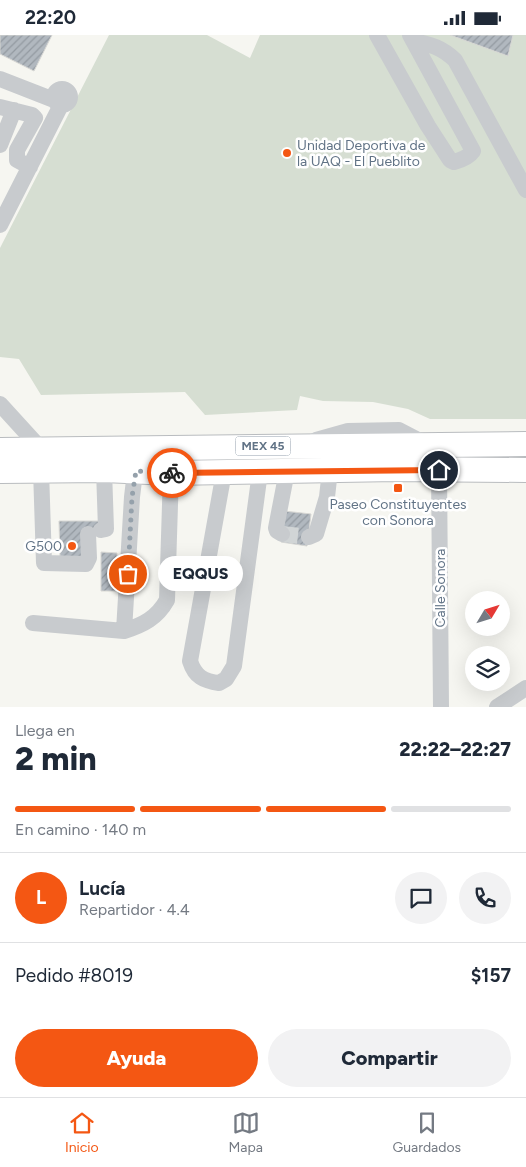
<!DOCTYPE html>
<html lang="es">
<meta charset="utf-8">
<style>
body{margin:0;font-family:Figtree,sans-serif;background:#f2f2f3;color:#1f2937;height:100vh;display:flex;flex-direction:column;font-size:19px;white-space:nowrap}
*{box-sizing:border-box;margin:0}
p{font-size:16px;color:#747a83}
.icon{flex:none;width:28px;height:28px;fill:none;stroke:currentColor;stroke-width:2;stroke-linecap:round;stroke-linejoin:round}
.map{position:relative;height:672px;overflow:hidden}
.side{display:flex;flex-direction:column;background:#fff;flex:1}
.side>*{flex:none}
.needle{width:32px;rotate:52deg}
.fabs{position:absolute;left:465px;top:556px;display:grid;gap:10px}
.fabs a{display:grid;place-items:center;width:45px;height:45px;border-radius:50%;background:#fff;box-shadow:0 5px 20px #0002;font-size:25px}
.pin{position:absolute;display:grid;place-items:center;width:42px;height:42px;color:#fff;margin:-21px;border:2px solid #fff;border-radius:50%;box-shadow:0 1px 5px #0007}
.courier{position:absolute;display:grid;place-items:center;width:50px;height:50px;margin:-25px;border:4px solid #f45713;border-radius:50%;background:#fff;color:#222;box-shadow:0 1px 6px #0007}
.bubble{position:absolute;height:35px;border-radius:18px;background:#fff;box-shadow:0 5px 20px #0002;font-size:16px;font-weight:800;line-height:35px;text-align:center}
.summary em{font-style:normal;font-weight:800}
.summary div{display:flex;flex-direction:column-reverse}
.summary{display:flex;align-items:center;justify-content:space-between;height:85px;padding:0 15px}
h1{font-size:32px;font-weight:800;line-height:38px}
.bar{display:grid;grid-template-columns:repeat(4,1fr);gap:8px 5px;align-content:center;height:60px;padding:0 15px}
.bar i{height:6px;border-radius:4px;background:#e0e1e3}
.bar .current{background:#f45713}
.bar p{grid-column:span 4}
.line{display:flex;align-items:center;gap:12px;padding:0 15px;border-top:1px solid #e0e1e3}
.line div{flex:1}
.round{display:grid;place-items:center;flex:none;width:52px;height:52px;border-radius:26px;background:#f2f2f3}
.button{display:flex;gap:10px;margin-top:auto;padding:10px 15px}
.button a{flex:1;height:58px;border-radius:30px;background:#f45713;color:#fff;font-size:20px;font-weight:800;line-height:58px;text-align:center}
.button a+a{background:#f2f2f3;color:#1f2937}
.status{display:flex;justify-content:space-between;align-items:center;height:35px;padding:0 25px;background:#fff;direction:ltr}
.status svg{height:14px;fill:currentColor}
.tabs{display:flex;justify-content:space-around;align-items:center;height:70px;border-top:1px solid #e0e1e3;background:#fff;font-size:14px;color:#747a83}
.tabs a{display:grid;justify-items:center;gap:2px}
.tabs .current{color:#f45713}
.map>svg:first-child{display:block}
.park{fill:#d6ded2}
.building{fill:url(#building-hatch);stroke:#d7d7d4}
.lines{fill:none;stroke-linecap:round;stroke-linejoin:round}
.minor-tunnel{stroke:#d1d5d6;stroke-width:16;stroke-dasharray:16 8;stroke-linecap:butt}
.highway-casing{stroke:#b9bcbf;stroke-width:26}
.minor{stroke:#c8cbce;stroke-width:16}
.highway{stroke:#fff;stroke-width:24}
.done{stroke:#95a1ab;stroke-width:5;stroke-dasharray:0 9}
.route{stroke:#f45713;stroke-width:6}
.poi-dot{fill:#f45713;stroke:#fff;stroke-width:2}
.labels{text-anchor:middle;stroke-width:5;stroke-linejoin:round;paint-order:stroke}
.shield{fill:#fff;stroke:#909daa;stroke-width:1}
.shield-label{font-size:12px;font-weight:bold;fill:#617386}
.poi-label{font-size:14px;fill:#617386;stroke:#fff;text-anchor:start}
.street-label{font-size:14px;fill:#617386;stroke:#fff}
</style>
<div class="status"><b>22:20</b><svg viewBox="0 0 49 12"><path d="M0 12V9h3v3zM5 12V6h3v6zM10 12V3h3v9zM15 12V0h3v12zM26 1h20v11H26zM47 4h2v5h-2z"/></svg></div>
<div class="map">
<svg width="526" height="672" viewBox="0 0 526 672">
<defs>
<pattern id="building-hatch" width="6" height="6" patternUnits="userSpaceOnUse" patternTransform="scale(1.25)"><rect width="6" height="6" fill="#b1b8bf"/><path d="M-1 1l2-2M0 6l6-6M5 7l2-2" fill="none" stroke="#939aa1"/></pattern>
</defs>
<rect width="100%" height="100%" fill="#f6f6f1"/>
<!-- park -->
<path class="park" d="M109,0H207L250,23L260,0H526V384H430L408,374L373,367L323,366L300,361L297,375L205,380L185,357L41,360L19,324L0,322V213Z"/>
<!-- building -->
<path class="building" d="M0,0H52L34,36L0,19Z
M450,0H513L508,21Z
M284,476L311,479L307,511L281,507Z
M59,486H101V499H84V522H60Z
M101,517L117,518V556H101Z"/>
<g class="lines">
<!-- minor-tunnel -->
<path class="minor-tunnel" d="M282,499L309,502"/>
<defs>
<path id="highway" d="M0,415L526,409
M0,436L104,435L171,438L396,434L526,435"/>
</defs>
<!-- highway casing -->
<use href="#highway" class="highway-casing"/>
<!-- minor -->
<path class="minor" d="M377,0L428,91L450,125L454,127C461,125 469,122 473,116L410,0
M414,6C432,10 441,12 455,25L526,155
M0,44L54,65
M54 62a8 8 0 1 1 16 0a8 8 0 1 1-16 0Z
M0,72L32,80L35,83L17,115V125L30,132
M0,110L14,75
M0,190L61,70
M0,369L41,414
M316,405L348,396L399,395L424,408
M41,435L44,528L86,529L89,523L88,499
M439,435L441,672
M224,437L190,626C195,642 204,646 219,648L226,644L234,631L260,437
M101,495L106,494L104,435
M282,499L277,496L276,493L287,436
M309,502L316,499L327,462L330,435
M33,588L124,596C143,590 157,583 167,565L171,438
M124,596L132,462L135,437
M497,672L526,653"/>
<!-- highway -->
<use href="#highway" class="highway"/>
</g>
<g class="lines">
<!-- done -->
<path class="done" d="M128,539L132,462L136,436L172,438"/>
<!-- route -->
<path class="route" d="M172,438L439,435"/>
</g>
<!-- markers -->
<g class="poi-dot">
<circle cx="287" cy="118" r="5"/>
<rect x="393" y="448" width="10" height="10" rx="2.5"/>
<circle cx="72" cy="511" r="5"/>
</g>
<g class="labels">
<!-- shield labels -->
<rect class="shield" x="235.5" y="401.5" width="55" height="19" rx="4"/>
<g class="shield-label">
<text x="263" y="415">MEX 45</text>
</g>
<!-- poi labels -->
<g class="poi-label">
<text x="297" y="115">Unidad Deportiva de<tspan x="297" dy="16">la UAQ - El Pueblito</tspan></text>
<text x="398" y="474" text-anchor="middle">Paseo Constituyentes<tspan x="398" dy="16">con Sonora</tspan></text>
<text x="62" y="516" text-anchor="end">G500</text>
</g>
<!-- street labels -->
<g class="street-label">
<text transform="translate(440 553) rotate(-90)" y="5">Calle Sonora</text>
</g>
</g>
</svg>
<div class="fabs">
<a><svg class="needle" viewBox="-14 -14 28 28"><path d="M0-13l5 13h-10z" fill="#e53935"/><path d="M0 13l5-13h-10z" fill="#747a83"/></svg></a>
<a><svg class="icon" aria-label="layers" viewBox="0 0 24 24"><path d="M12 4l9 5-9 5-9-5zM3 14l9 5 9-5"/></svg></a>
</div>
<div class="pin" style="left:128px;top:539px;background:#ea580c"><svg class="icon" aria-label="bag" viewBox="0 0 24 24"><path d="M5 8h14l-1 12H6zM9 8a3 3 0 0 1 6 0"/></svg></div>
<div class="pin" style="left:439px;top:435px;background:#1f2937"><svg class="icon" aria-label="home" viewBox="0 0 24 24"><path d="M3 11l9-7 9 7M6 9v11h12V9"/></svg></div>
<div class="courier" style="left:172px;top:438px"><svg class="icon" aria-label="bike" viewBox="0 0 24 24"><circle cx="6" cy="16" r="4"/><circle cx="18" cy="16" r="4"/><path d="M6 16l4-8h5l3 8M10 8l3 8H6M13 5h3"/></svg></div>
<div class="bubble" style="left:158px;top:521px;width:85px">EQQUS</div>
</div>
<section class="side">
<div class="summary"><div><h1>2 min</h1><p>Llega en</p></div><em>22:22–22:27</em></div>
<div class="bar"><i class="current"></i><i class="current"></i><i class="current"></i><i></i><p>En camino · 140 m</p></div>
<div class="line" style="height:90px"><b class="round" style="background:#f45713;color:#fff">L</b><div><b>Lucía</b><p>Repartidor · 4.4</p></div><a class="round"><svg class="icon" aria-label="chat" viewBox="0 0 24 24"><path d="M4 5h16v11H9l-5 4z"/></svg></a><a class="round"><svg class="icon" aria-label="phone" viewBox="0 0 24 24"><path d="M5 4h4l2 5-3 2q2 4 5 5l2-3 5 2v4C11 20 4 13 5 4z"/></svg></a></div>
<div class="line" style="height:65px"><div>Pedido #8019</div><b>$157</b></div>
<div class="button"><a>Ayuda</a><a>Compartir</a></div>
</section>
<nav class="tabs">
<a class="current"><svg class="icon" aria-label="home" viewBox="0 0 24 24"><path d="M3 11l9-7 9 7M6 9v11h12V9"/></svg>Inicio</a>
<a><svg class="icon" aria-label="map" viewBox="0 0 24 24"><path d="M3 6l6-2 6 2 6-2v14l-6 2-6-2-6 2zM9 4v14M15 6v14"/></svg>Mapa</a>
<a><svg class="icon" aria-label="saved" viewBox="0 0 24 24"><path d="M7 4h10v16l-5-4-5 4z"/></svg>Guardados</a>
</nav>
